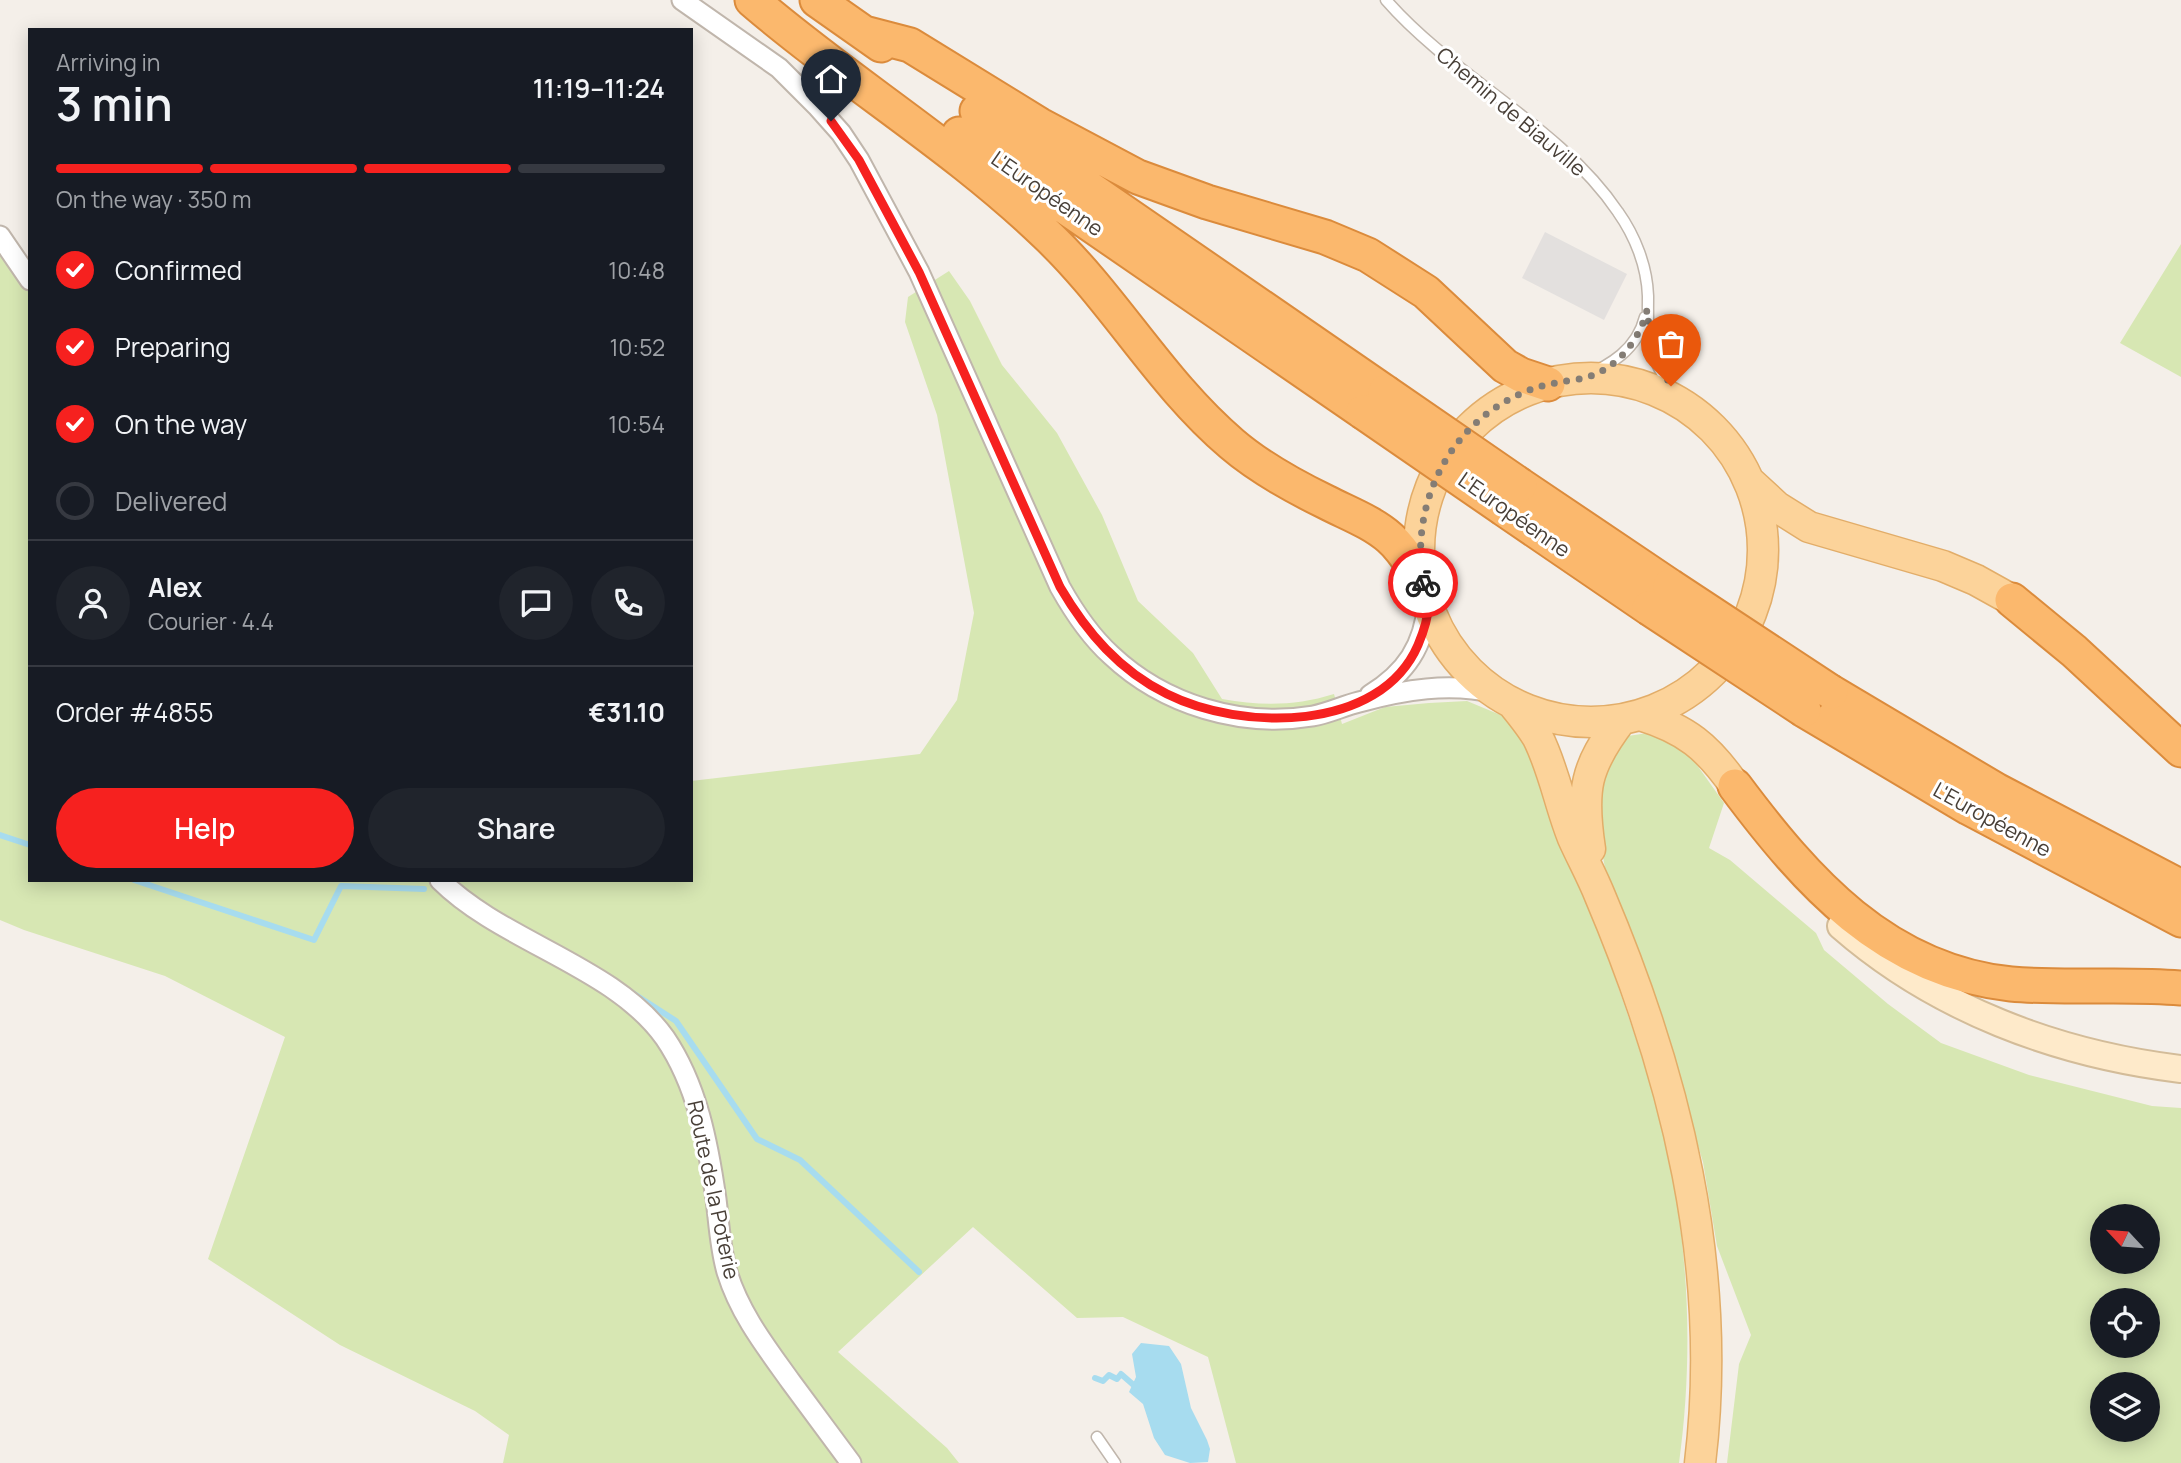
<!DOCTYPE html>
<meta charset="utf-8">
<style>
body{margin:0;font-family:Manrope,sans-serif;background:#20242c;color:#f1f3f6;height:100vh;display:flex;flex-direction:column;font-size:26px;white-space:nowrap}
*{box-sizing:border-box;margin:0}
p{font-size:23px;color:#9ea1a6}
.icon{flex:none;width:38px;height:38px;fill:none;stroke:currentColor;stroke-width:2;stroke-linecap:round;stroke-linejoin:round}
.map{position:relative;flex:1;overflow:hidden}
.details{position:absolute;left:28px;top:28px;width:665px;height:854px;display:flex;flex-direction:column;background:#171b24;border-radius:0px;box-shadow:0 4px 18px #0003}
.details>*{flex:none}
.needle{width:46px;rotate:296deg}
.controls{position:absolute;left:2090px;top:1204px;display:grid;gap:14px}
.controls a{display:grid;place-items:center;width:70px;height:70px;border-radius:50%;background:#171b24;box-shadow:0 4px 18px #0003;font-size:35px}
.pin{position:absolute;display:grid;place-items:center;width:60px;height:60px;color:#fff;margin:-72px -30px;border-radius:50% 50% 50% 0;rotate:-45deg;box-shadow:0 0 7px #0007}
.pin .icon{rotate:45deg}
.courier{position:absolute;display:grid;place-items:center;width:70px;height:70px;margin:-35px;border:5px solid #f6211f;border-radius:50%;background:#fff;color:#222;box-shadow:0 2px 9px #0007}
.head em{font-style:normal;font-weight:600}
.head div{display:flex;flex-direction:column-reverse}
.head{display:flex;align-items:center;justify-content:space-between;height:119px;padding:0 28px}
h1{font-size:46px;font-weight:600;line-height:52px}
.bar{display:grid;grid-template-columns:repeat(4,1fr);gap:10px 7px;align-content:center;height:84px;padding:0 28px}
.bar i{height:9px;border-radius:5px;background:#363941}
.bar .current{background:#f6211f}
.bar p{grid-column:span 4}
.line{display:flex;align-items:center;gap:18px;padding:0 28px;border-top:2px solid #363941}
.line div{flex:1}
.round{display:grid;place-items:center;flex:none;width:74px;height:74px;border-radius:37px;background:#20242c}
ol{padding:0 28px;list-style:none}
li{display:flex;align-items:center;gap:21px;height:77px}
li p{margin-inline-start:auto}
li .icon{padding:7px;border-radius:50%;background:#f6211f;color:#fff;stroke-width:4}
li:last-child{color:#9ea1a6}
li i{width:38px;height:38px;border:4px solid #363941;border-radius:50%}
.cta{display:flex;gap:14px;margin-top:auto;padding:14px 28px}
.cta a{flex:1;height:80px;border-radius:42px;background:#f6211f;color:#fff;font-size:28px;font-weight:600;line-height:80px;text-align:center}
.cta a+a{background:#20242c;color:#f1f3f6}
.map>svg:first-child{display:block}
.green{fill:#d7e7b3;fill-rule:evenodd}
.parking{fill:#e3e0de}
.water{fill:#a7dcef}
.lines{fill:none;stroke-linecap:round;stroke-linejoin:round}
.stream{stroke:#a7dcef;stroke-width:6}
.lane-casing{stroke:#c0b6ac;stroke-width:13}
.street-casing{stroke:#c0b6ac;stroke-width:23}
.secondary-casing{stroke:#d3bc99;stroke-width:30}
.primary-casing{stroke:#e2ad69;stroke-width:33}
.highway-casing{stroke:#db8b3c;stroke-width:37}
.lane{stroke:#fff;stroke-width:10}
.street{stroke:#fff;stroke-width:19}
.secondary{stroke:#feeaca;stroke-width:26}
.primary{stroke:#fcd39a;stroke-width:30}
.highway{stroke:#fbb86d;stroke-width:33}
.highway-bridge-casing{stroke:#db8b3c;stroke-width:37;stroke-linecap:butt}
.highway-bridge{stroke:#fbb86d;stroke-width:33}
.done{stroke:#847d75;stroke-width:7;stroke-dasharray:0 12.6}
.route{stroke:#f6211f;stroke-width:9}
.labels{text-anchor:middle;stroke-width:6;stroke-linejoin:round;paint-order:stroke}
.street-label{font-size:21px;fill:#483f37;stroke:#fff}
</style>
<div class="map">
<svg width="2181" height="1463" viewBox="0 0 2181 1463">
<rect width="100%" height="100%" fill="#f4efe9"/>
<!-- green -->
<path class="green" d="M0,229L30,272V880H691V781L920,754L957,700L974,613L937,415L905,322L908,297L949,271L970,301L1002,365L1057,433L1102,515L1138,601L1193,653L1222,699C1261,706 1296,706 1334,694L1342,724L1385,707L1429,703L1467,701L1503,716L1523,740L1588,902C1591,920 1600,934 1606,952C1620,992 1634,1032 1647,1073C1686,1199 1697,1332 1679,1463H1236L1208,1357L1123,1317L1077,1318L973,1227L838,1352L947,1448L959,1463H503L509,1435L475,1411L340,1345L208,1259L285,1037L165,976L24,930L0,920Z
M2181,244V377L2120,343Z
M1648,733L1687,751L1724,803L1709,848L1730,860L1816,933L1824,950L1888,1004L1941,1043L2029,1075L2152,1106L2181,1108V1463H1727L1739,1364L1751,1335L1717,1246L1703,1162L1648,982L1605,868L1596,818L1600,773L1621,737ZM2102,1216H2147V1262H2102ZM2102,1300H2147V1346H2102ZM2102,1384H2147V1430H2102Z"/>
<!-- parking -->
<path class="parking" d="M1545,232L1627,274L1604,320L1522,278Z"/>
<!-- water -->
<path class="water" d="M1141,1343L1169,1346L1181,1364L1191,1408L1207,1440L1210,1449L1208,1462L1190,1463L1165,1455L1154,1438L1143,1404L1129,1392L1136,1377L1132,1354Z"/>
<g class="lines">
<!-- stream -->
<path class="stream" d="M0,835L30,845
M134,880L314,940L341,886L424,889
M631,992L676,1021L757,1139L800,1160L919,1272
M1095,1378L1103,1381L1109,1375L1117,1379L1121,1374L1137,1388"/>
<defs>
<path id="lane" d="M1386,0C1454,78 1561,127 1618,212C1635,236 1647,266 1648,296C1648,314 1647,332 1652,349C1657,372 1674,390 1688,408
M1582,378C1610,365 1637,350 1645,317
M1097,1437L1115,1463"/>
<path id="street" d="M682,0L779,68L817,106L841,133L859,160L919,272L1060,587C1074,612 1090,636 1111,655C1164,705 1241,728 1313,716C1329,713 1343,706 1359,702C1404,690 1449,682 1495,693
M0,236L30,280
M1370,695C1406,673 1424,646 1428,603
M440,880C502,942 614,966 665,1038C697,1085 708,1143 716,1199C719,1223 720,1248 727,1272C740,1314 766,1347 791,1382C811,1409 831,1436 851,1463"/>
<path id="secondary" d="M1841,926C1936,1009 2057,1054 2181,1069"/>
<path id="primary" d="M1419 550a172 172 0 1 1 344 0a172 172 0 1 1-344 0Z
M1751,483L1777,507L1809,527L1943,566L1976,580L2012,600
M1513,704C1522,715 1531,726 1538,738C1554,770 1560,806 1573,838C1582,858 1592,876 1600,896C1676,1075 1724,1268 1700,1463
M1640,715C1686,729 1708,747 1735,786
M1590,849C1581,790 1585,767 1621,720"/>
<path id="highway" d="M752,0C847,82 956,147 1046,234C1114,298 1160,383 1232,444C1260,468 1293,486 1326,502C1347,513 1372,522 1390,538C1404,550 1412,566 1422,580
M817,0L881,45
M864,33L910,45L1040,125L1138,177L1207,202L1325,237L1368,255L1426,292L1505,366L1521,375L1548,384
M977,111L1385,392
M959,134L1363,412
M1520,485L1670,586
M1504,509L1649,608
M2012,600L2074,651L2181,750
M1831,692L1996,790L2181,887
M1804,710L1969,808L2181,920
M1735,786C1806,881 1885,971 2011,984C2067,989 2124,983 2181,988"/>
</defs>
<!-- lane casing -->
<use href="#lane" class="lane-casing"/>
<!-- street casing -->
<use href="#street" class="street-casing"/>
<!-- secondary casing -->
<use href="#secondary" class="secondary-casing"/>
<!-- primary casing -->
<use href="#primary" class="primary-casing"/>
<!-- highway casing -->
<use href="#highway" class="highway-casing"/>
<!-- lane -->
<use href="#lane" class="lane"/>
<!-- street -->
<use href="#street" class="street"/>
<!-- secondary -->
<use href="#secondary" class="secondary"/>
<!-- primary -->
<use href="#primary" class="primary"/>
<!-- highway -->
<use href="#highway" class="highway"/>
<defs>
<path id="highway-bridge" d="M1385,392L1520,485
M1363,412L1504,509
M1670,586L1831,692
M1649,608L1804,710"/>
</defs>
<!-- highway-bridge casing -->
<use href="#highway-bridge" class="highway-bridge-casing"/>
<!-- highway-bridge -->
<use href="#highway-bridge" class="highway-bridge"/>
</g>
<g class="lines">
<!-- done -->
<path class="done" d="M1423,583C1410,503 1449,422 1527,391C1544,384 1561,382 1579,379C1614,373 1639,342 1647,310L1652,351L1671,386"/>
<!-- route -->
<path class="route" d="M831,121L859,160L919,272L1060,587C1087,633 1120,671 1167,694C1241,731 1380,733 1418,645C1423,633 1429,616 1428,604C1427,597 1424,590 1423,583"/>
</g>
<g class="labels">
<!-- street labels -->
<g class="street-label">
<text transform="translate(1511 112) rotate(40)" y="7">Chemin de Biauville</text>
<text transform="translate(1047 194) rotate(35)" y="7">L'Européenne</text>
<text transform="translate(1514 515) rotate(35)" y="7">L'Européenne</text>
<text transform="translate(1992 820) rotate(29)" y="7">L'Européenne</text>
<text transform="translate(713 1190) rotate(78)" y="7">Route de la Poterie</text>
</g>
</g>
</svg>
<div class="controls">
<a><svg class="needle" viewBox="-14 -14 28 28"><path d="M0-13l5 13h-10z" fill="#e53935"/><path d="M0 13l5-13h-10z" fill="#9ea1a6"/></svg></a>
<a><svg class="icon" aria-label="locate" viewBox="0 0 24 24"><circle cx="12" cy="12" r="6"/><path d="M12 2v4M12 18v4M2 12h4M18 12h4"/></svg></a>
<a><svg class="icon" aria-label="layers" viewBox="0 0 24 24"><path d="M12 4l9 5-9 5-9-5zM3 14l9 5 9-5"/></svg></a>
</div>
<div class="pin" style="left:1671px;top:386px;background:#ea580c"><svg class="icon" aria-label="bag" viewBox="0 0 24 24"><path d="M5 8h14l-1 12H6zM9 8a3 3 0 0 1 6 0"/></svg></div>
<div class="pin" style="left:831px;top:121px;background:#1f2937"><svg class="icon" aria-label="home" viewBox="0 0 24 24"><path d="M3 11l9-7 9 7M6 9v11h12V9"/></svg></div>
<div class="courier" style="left:1423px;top:583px"><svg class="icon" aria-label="bike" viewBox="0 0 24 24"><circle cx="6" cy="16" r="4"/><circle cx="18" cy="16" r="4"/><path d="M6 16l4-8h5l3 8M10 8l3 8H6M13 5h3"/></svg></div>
<section class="details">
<div class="head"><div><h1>3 min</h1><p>Arriving in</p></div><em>11:19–11:24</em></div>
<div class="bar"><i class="current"></i><i class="current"></i><i class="current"></i><i></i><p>On the way · 350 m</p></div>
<ol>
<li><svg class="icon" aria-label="check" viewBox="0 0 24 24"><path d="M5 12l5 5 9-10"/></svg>Confirmed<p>10:48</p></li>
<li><svg class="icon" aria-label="check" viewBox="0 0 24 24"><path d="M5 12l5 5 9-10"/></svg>Preparing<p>10:52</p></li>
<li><svg class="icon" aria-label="check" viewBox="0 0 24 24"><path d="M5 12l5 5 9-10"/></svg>On the way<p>10:54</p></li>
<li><i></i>Delivered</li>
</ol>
<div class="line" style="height:126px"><a class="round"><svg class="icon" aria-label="person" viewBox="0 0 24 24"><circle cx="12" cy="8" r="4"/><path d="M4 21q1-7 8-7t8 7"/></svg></a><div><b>Alex</b><p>Courier · 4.4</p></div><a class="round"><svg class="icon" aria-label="chat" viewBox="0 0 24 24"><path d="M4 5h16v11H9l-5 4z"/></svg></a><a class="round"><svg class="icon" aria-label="phone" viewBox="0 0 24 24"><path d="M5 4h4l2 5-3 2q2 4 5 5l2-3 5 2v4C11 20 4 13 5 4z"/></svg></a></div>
<div class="line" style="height:91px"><div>Order #4855</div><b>€31.10</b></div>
<div class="cta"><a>Help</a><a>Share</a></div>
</section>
</div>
